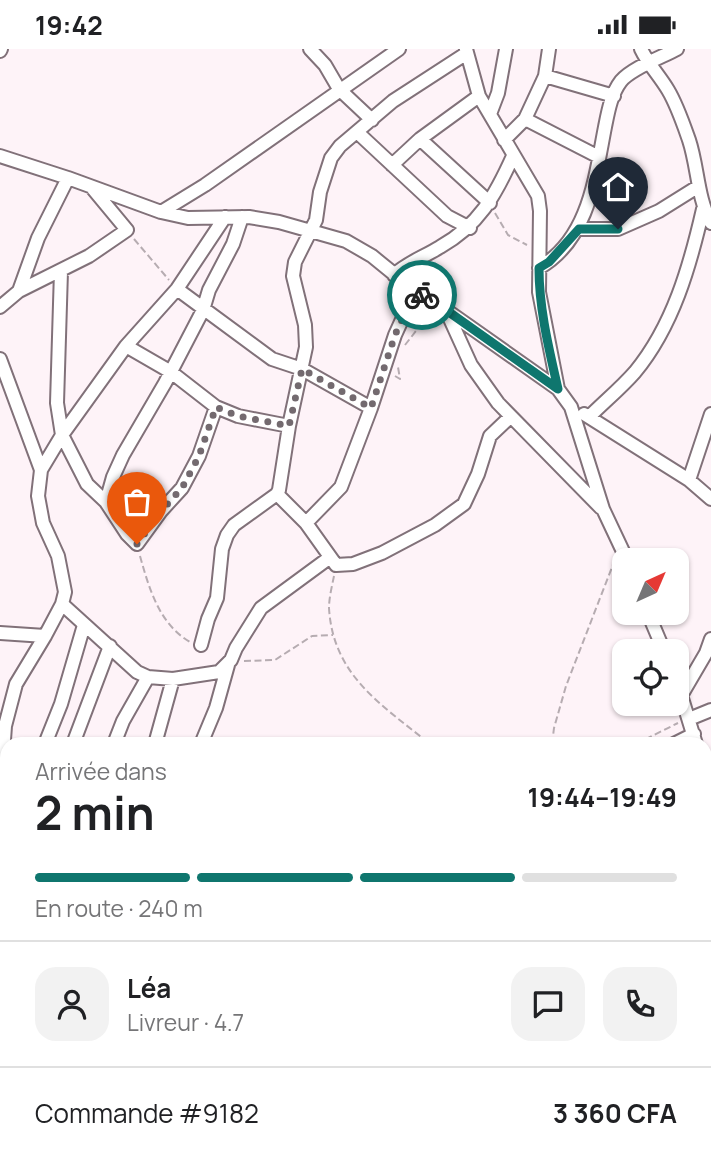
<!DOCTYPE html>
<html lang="fr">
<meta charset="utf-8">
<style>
body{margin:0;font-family:Manrope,sans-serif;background:#f2f2f2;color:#202124;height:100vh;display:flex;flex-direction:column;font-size:26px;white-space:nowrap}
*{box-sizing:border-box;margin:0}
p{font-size:23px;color:#757577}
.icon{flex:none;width:38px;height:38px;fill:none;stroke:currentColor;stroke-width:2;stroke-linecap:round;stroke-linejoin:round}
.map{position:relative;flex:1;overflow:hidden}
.side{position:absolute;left:0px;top:688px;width:712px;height:436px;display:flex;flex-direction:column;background:#fff;border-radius:21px 21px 0 0;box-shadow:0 2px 5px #0004}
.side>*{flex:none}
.needle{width:46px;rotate:44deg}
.tools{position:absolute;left:612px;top:499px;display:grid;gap:14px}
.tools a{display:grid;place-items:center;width:77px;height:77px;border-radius:14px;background:#fff;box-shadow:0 2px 5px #0004;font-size:35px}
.pin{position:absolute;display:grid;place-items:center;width:60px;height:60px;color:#fff;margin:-72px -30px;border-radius:50% 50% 50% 0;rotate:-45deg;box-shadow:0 0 7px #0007}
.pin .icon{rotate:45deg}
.courier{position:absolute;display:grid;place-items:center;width:70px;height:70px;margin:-35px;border:5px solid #0f766e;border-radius:50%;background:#fff;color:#222;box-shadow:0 2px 9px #0007}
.headline em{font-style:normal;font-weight:700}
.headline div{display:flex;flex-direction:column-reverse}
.headline{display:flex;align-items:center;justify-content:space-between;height:119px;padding:0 35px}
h1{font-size:46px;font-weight:700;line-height:52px}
.bar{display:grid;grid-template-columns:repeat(4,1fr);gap:10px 7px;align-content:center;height:84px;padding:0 35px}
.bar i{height:9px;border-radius:5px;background:#e0e0e0}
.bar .active{background:#0f766e}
.bar p{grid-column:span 4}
.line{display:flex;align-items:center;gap:18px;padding:0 35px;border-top:2px solid #e0e0e0}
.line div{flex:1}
.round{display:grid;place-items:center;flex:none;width:74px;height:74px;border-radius:21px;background:#f2f2f2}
.status{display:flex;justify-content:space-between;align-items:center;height:49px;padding:0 35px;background:#fff;direction:ltr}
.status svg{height:19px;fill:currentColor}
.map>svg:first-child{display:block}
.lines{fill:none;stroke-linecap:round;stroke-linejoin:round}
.minor-casing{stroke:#817179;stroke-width:16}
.path{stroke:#b6acb1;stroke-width:2;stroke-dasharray:7 3.5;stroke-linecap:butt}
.minor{stroke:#fff;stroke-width:12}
.done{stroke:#736a6f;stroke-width:7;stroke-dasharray:0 12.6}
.route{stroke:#0f766e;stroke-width:9}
</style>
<div class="status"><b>19:42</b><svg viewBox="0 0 49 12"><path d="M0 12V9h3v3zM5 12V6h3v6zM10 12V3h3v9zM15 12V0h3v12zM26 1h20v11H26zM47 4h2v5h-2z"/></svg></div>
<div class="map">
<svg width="711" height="1122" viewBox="0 0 711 1122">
<rect width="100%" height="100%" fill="#fef3f8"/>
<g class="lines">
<defs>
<path id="minor" d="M310,0L325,16L339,40L372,71
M466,0L479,47L538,147L540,162L539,243L558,340L571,358L603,460L627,511
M641,0C648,15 659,26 668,41C677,56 683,74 689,91C698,118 697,148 711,174
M0,2L1,0
M545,27L614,47
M490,65L498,44L506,0
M525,70L599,108
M357,83L447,167L470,179
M420,90L479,47
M504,91L525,70L545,27L549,0
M0,107L68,129L161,163L188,169L249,168L279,173L346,192L372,207L415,242L446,261L558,340
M392,116L420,90L490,154
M161,163L205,136L399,0
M578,180H618L659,162L699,137
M539,219C589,190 595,129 605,78C608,63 611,45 621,32C632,19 662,8 677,0
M394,226C408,213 424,208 440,198C479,176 495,147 513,107
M177,240L272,310L302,320L371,359L395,286L415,242
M19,242L38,189L68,129
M0,258L19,242L89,207L127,181L93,140
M446,261L471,316L498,354L601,459
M126,297L171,323L216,358L238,367L289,377
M0,310L41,421
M216,358L199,407L182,439L161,462L137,495L127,485L106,453L87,435L62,386L126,297L177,240L225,168
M584,365L689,431L711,450
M589,368C604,353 621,339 635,323C673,277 690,217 703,160
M689,431L711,365
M277,445L306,474L336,516L353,515L382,504L435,476L464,455L478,425L490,387L510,368
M106,453L113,428L123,406L165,334L203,261L209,241L233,195L242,168
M306,474L341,438L371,359
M62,555L137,623L148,628L173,630L219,623L231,611L236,599L261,559L329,509
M648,564L664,602
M0,584L45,587
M201,596L208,570L217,549L222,500L227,486L234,476L277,445L279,441L289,377L306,298L305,276L293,227L295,213L316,171L320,143L331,109L340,97L393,52L467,4
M677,633L696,695
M682,645L706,604L711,590
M689,670L711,661
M45,695L61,655L84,576
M73,695L110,597
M114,695L123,672L148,628
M155,695L173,630
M201,695L216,659L228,616
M674,695L694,685
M705,738L711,765
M705,839H711
M7,900L2,839L5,805L3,705L5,677L16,635L45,587L62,555L65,543L58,507L43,474L38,447L41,421L62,386L57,354L61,222
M0,991L7,984
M0,1048L7,1040
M0,1114L7,1106
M51,1122L55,1116"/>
</defs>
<!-- minor casing -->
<use href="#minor" class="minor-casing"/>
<!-- path -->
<path class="path" d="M495,164L508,186L527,196
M134,190L169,231
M405,296L416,282L425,262
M395,327L400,330L398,318
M140,507C149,539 159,575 190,593
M334,527C332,537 329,549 329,559C333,627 382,656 430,695
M244,612L275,611L312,587L333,586
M552,695L554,679L566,637L614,513
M636,695L678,674
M677,1116L684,1122
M407,1122L409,1116"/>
<!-- minor -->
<use href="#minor" class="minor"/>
</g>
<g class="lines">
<!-- done -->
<path class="done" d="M137,495L161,462L182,439L199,407L216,358L238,367L289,377L302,320L371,359L395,286L415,242L422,246"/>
<!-- route -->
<path class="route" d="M422,246L446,261L558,340C549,300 539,260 539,219L549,213L579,180H618"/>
</g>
</svg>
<div class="tools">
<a><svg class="needle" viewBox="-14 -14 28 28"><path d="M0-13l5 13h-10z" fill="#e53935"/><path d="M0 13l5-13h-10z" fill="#757577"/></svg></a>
<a><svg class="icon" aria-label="locate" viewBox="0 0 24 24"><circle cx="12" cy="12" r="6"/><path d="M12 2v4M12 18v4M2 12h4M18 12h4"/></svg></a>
</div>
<div class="pin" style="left:137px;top:495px;background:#ea580c"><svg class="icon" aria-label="bag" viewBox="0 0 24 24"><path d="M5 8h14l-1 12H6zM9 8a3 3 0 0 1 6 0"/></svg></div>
<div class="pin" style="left:618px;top:180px;background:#1f2937"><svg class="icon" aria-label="home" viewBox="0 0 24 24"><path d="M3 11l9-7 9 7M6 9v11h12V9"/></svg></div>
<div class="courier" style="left:422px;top:246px"><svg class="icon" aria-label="bike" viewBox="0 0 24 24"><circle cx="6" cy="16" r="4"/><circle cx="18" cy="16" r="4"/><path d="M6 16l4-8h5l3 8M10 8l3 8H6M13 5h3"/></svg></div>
<section class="side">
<div class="headline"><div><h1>2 min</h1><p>Arrivée dans</p></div><em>19:44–19:49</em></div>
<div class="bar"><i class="active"></i><i class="active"></i><i class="active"></i><i></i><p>En route · 240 m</p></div>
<div class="line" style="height:126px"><a class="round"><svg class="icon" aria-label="person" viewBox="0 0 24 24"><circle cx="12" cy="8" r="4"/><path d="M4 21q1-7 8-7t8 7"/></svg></a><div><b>Léa</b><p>Livreur · 4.7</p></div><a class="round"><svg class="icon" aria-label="chat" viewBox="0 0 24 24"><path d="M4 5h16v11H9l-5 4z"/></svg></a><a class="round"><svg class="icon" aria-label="phone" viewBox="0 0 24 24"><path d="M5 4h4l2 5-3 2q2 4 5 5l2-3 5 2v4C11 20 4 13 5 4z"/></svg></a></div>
<div class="line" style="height:91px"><div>Commande #9182</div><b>3 360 CFA</b></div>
</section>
</div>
